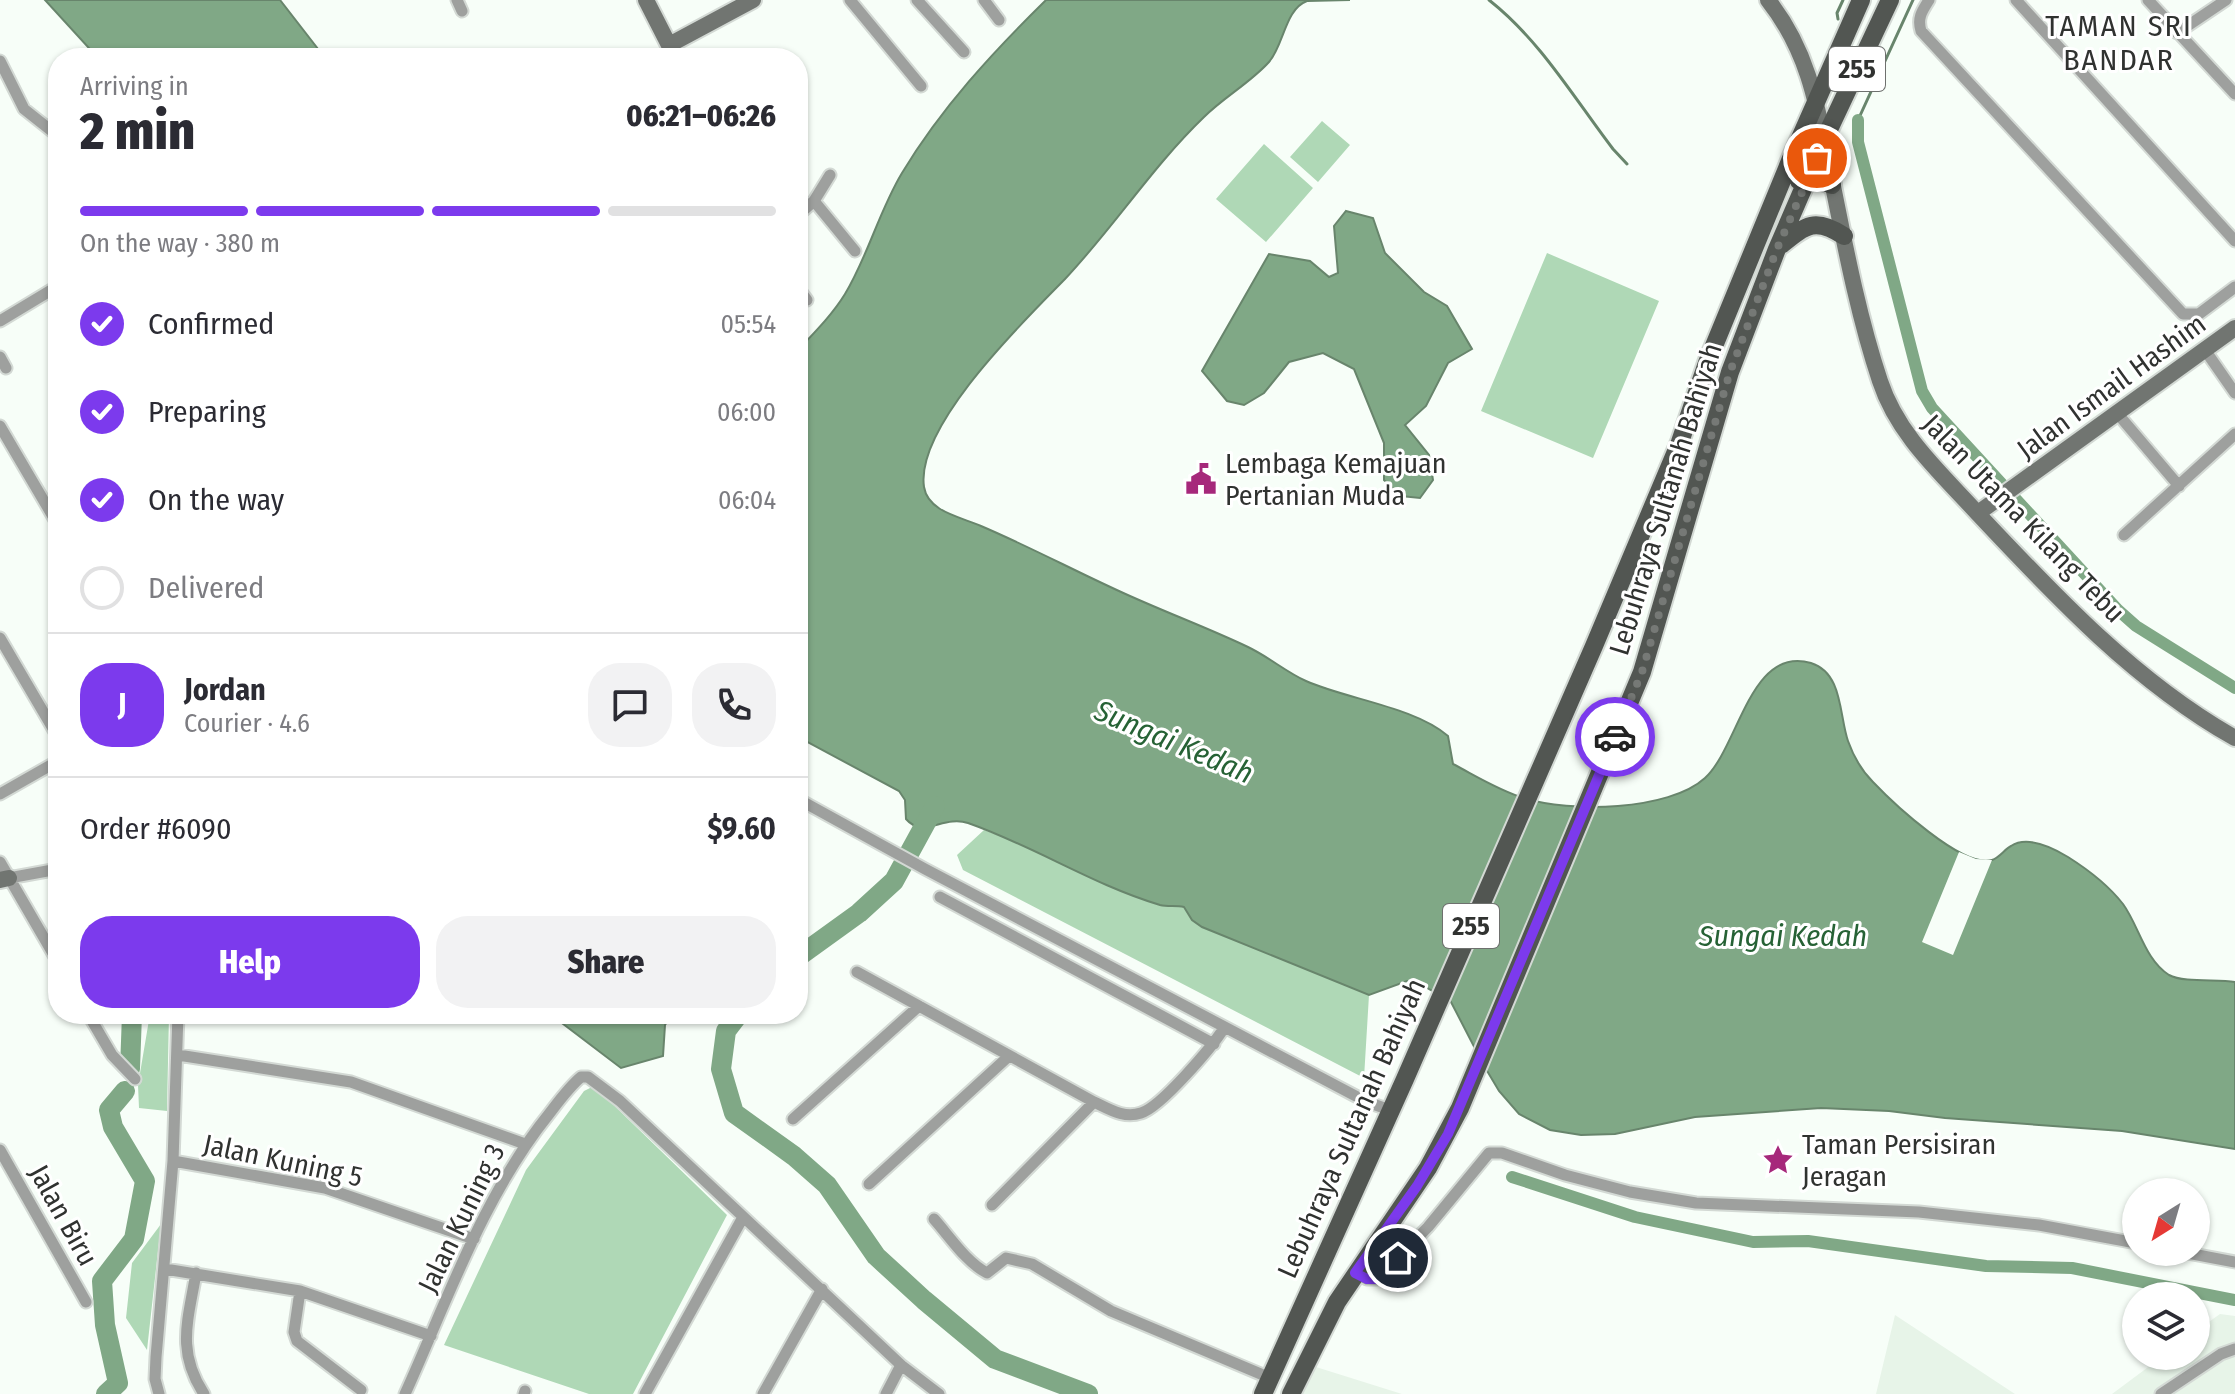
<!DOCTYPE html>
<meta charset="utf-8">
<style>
body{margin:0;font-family:"Fira Sans Condensed",sans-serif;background:#f2f2f3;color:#2b2b33;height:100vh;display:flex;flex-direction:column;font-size:30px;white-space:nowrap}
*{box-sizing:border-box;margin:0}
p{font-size:26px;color:#7c7c81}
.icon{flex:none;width:44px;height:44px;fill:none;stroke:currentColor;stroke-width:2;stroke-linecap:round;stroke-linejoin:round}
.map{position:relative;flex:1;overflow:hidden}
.sheet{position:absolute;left:48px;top:48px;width:760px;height:976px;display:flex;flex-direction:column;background:#fff;border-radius:32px;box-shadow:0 2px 6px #0004}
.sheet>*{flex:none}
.needle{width:52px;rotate:217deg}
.buttons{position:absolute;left:2122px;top:1178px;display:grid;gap:16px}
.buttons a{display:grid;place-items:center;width:88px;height:88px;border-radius:50%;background:#fff;box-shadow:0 2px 6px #0004;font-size:40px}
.pin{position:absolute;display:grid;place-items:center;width:68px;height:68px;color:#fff;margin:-34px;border:4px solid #fff;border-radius:50%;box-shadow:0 2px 8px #0007}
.courier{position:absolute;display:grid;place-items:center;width:80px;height:80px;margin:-40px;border:6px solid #7c3aed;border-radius:50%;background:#fff;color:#222;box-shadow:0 2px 10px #0007}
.overview em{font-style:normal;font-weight:800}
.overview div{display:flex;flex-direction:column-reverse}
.overview{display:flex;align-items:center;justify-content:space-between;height:136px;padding:0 32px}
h1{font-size:52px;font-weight:800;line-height:60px}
.bar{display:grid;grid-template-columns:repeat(4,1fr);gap:12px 8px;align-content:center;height:96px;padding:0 32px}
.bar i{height:10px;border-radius:6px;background:#e1e1e2}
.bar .active{background:#7c3aed}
.bar p{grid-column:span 4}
.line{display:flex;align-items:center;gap:20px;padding:0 32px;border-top:2px solid #e1e1e2}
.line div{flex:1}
.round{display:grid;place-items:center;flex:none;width:84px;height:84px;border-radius:32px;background:#f2f2f3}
ol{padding:0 32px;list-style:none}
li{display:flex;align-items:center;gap:24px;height:88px}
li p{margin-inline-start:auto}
li .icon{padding:8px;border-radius:50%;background:#7c3aed;color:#fff;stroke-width:4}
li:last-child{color:#7c7c81}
li i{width:44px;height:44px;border:4px solid #e1e1e2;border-radius:50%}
.action{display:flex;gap:16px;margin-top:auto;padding:16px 32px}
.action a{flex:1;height:92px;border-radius:32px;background:#7c3aed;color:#fff;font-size:32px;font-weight:800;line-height:92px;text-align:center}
.action a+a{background:#f2f2f3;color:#2b2b33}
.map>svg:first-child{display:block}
.built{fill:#e7f4e8}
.green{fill:#afd8b6}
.water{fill:#80a886;stroke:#68856c;stroke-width:2}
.pier{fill:#f7fef8}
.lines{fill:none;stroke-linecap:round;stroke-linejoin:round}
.stream{stroke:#68856c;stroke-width:3}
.canal{stroke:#80a886;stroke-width:12}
.river{stroke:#80a886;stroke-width:20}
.street-casing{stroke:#d3d9d4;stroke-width:15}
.secondary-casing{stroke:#d3d9d4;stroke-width:20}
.primary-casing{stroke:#d3d9d4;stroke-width:22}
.street{stroke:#9ea09e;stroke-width:11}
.secondary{stroke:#717571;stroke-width:16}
.primary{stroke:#525652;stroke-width:18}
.done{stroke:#767976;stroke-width:8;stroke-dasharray:0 14.4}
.route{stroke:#7c3aed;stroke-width:10}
.labels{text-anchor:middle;stroke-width:6;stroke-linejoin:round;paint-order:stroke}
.shield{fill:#fff;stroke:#6e706e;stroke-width:2}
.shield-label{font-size:26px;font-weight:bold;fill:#303230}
.street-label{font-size:28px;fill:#303230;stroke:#fff}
.poi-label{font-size:28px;fill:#303230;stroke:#fff;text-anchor:start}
.neighbourhood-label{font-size:30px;letter-spacing:2px;fill:#303230;stroke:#fff}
.water-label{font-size:30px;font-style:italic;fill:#266235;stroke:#fff}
</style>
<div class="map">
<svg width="2235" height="1394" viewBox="0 0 2235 1394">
<rect width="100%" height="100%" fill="#f7fef8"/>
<!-- built -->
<path class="built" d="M2220,1314L2235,1316V1394H2112L2163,1356H2196V1331Z
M1895,1315L2015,1394H1876Z
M1316,1367L1402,1394H1302Z"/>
<!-- green -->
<path class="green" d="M1322,121L1350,145L1318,182L1290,157Z
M1264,144L1313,188L1266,242L1216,199Z
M1547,253L1659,301L1593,458L1481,411Z
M984,830C1044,851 1099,885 1160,905C1168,907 1176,905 1184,907L1192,920L1202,927L1369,995L1364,1078L963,870L957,855Z
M150,1014H169L167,1111L139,1108L138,1085Z
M594,1086L727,1215L633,1394H589L444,1345L526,1170L584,1091Z
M161,1224L147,1350L126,1318L132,1263Z"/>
<!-- water -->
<path class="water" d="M45,0H280L325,58H98Z
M1046,0H1350L1307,1C1285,9 1284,45 1269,62C1250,83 1224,97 1204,117C1153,166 1114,227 1065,279C1025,320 915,426 924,487C928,512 961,517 981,526C1028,546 1073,570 1119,591C1162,611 1206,627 1248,647C1269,657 1286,672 1306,681C1346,699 1415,707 1448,736L1453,764C1476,776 1500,791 1524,798C1569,813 1669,811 1705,778C1739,747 1750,645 1811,663C1843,673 1839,715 1848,741C1853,755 1862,771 1873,782C1892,802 1963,869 1992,860C1999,858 2005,849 2011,846C2028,835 2053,848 2068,857C2087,869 2109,886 2123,904C2139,926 2145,960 2169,975C2184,983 2217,979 2235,982V1149L2122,1131L1945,1118L1889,1111L1821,1108L1695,1117L1615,1134L1581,1135L1550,1130L1519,1114L1499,1091L1483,1064L1451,1002L1422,985L1407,981L1369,995L1202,927L1192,920L1184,907C1176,905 1168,907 1160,905C1093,885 1034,846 968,823C943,815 923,839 906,819L905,800L899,791L798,737V350C815,332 832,315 845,294C868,256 879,211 902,173C941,108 993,52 1046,0Z
M1346,211L1373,218L1385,253L1424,292L1447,306L1472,349L1448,363L1426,406L1405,425L1429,455L1433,480L1420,498L1401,496L1384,480V443L1354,369L1323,353L1289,362L1264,393L1244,405L1227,401L1202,371L1269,254L1310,261L1329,277L1338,273L1334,226Z
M550,1014H672L665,1025L663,1056L621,1068Z"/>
<!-- pier -->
<path class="pier" d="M1959,852L1976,859L1992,860L1953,955L1922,942Z"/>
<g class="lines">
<!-- stream -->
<path class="stream" d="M1489,0C1540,40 1574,98 1613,149L1627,164
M1838,19L1837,13L1843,0
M1858,120L1913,0"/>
<!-- canal -->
<path class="canal" d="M1858,120V142L1922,391L1932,408L2118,610L2136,626L2235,688
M1512,1177L1635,1217L1753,1242L1808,1241L1986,1266L2072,1268L2235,1300"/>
<!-- river -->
<path class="river" d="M798,957L859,913L894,881L935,806
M739,1014L726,1031L721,1069L734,1113L794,1156L827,1185L876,1256L924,1300L995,1359L1088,1394
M130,1069L132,1014
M106,1394L118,1383L105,1325L102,1281L134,1239L145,1181L113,1127L109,1110L125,1091"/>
<defs>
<path id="street" d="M457,0L462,11
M850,0L921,86
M917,0L964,52
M984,0L999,20
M1929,0C1922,11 1917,18 1921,31L2183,314H2199L2235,287
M2016,0L2235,241
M2148,0L2235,94
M2177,33L2226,0
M0,61L24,109L58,136
M814,201L855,251
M798,215L814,201L830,175
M798,288L807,300
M0,321L58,286
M2205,350L2235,393
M0,357L6,368
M2117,413L2179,486
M0,426L58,525
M2124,535L2235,434
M0,638L58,737
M0,794L58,761
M798,799L925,869L1367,1102L1390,1110
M0,862L58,962
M9,878L58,869
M940,897L1214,1044
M857,972L1094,1102C1109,1109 1124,1119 1141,1113C1161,1107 1212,1047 1224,1028
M88,1014L112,1055L135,1079
M178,1055L351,1082L525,1144
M793,1119L919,1006
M0,1150L86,1302
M173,1161L325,1188L474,1239
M869,1184L1009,1056
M992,1205L1094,1102
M934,1219C950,1237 966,1262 987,1273L1006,1258L1032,1264L1111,1311L1270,1378
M2182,1252L2235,1262
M165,1269L300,1291L431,1336
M196,1273C188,1321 176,1351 204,1394
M1355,1273L1367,1279H1377L1428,1227L1489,1153H1502L1565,1175L1630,1192L1696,1203L1919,1212L2039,1225L2136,1243
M300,1291L294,1332L297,1341L361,1390
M159,1394L155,1379L156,1357L173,1161L178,1014
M405,1394C448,1299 483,1196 549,1114C559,1101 569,1087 581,1077H588L620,1101L901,1365L939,1394
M524,1394L525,1391
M645,1394L742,1219
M763,1394L822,1289
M886,1394L901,1365
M2161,1394L2221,1354L2235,1349"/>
<path id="secondary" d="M646,0L669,45L753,0
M1768,0C1813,57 1819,118 1833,186C1846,251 1859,318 1880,381C1898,436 1942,474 1980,516C2056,597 2137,683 2235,738
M1978,513L2235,328
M0,880L9,878"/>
<path id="primary" d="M1799,181L1816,178L1832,185
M1781,245C1806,225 1815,217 1844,236
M1263,1394L1405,1079L1594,646L1680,442L1707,363L1790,161L1861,0
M1291,1394L1337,1302L1428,1168L1460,1108L1642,672L1730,372L1777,249L1825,138L1890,0"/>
</defs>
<!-- street casing -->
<use href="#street" class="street-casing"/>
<!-- secondary casing -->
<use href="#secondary" class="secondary-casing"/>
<!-- primary casing -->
<use href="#primary" class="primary-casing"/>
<!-- street -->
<use href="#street" class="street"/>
<!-- secondary -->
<use href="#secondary" class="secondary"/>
<!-- primary -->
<use href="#primary" class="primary"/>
</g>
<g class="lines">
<!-- done -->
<path class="done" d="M1615,737L1642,672L1730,372L1777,249L1817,158"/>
<!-- route -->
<path class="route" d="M1398,1258L1377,1279H1367L1355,1273L1417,1186L1448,1134L1615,737"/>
</g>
<!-- icons -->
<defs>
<symbol id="civic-bare" viewBox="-9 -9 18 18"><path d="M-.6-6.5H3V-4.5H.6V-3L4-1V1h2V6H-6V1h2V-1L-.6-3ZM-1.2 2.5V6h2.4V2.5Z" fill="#a6287b" stroke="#fff" stroke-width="2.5" paint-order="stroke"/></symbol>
<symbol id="sight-bare" viewBox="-9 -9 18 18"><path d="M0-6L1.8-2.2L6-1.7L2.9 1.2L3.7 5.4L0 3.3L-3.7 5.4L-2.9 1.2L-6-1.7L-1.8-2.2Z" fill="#a6287b" stroke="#fff" stroke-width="2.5" paint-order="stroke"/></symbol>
</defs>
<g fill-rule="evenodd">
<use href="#civic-bare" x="1179" y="457" width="44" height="44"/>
<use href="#sight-bare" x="1756" y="1138" width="44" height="44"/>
</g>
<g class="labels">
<!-- shield labels -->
<g class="shield">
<rect x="1829" y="47" width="56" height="44" rx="6"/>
<rect x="1443" y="904" width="56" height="44" rx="6"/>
</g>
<g class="shield-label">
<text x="1857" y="78">255</text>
<text x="1471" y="935">255</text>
</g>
<!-- street labels -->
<g class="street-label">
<text transform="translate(2111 386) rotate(-36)" y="10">Jalan Ismail Hashim</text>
<text transform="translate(1665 499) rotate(-73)" y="10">Lebuhraya Sultanah Bahiyah</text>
<text transform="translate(2024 518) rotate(46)" y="10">Jalan Utama Kilang Tebu</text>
<text transform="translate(1351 1128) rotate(-66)" y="10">Lebuhraya Sultanah Bahiyah</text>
<text transform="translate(283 1160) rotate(12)" y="10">Jalan Kuning 5</text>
<text transform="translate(64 1215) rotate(61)" y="10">Jalan Biru</text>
<text transform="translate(461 1218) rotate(-64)" y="10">Jalan Kuning 3</text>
</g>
<!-- poi labels -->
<g class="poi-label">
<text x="1225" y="473">Lembaga Kemajuan<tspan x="1225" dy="32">Pertanian Muda</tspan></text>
<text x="1802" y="1154">Taman Persisiran<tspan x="1802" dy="32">Jeragan</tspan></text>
</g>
<!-- neighbourhood labels -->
<g class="neighbourhood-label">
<text x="2119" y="36">TAMAN SRI<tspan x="2119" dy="34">BANDAR</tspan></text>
</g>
<!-- water labels -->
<g class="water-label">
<text transform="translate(1174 742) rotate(23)" y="10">Sungai Kedah</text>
<text x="1783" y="946">Sungai Kedah</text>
</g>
</g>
</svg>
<div class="buttons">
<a><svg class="needle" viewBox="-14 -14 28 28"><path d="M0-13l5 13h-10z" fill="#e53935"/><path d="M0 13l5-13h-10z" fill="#7c7c81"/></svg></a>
<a><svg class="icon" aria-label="layers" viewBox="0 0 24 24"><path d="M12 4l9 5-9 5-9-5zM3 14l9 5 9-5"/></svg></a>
</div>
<div class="pin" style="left:1817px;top:158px;background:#ea580c"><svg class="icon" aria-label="bag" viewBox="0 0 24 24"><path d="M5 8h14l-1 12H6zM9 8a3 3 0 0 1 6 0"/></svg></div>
<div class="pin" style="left:1398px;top:1258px;background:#1f2937"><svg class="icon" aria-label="home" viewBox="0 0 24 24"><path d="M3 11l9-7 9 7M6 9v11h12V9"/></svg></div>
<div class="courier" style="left:1615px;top:737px"><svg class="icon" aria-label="car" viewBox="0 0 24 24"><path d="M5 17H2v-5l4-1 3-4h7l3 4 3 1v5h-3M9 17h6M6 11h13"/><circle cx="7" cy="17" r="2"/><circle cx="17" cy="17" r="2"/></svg></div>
<section class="sheet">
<div class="overview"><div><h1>2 min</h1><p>Arriving in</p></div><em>06:21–06:26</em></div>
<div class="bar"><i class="active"></i><i class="active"></i><i class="active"></i><i></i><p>On the way · 380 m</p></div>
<ol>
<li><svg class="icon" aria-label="check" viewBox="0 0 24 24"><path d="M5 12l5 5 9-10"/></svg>Confirmed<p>05:54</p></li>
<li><svg class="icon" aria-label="check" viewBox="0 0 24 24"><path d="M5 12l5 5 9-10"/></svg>Preparing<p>06:00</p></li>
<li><svg class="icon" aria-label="check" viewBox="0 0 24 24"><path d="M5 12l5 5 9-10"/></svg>On the way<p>06:04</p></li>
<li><i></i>Delivered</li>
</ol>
<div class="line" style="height:144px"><b class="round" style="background:#7c3aed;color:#fff">J</b><div><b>Jordan</b><p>Courier · 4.6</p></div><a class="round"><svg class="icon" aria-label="chat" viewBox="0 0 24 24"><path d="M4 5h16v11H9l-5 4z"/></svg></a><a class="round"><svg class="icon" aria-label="phone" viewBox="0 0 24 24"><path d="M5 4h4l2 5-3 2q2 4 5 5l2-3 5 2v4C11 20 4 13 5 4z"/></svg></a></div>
<div class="line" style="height:104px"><div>Order #6090</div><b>$9.60</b></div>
<div class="action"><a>Help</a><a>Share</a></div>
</section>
</div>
